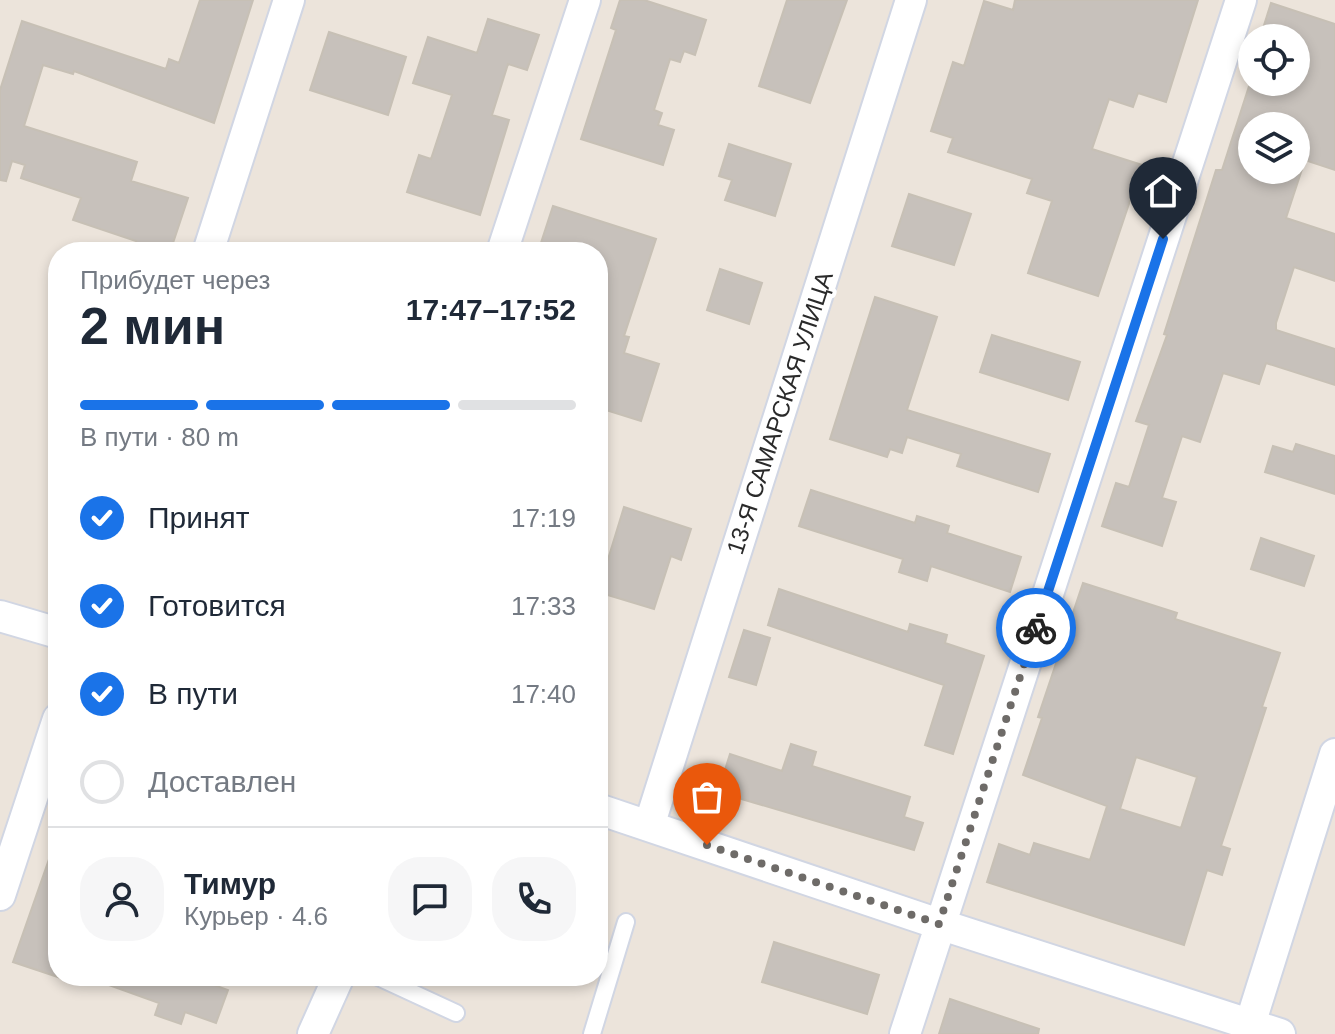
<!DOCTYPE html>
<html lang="ru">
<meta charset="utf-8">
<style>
body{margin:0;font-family:Arial,sans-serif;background:#f6f6f7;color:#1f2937;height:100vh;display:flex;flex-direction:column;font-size:30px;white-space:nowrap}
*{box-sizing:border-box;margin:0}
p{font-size:26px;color:#747a83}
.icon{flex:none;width:44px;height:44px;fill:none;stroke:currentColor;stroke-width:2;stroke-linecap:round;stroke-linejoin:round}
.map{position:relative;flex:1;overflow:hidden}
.details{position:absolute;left:48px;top:242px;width:560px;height:744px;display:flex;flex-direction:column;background:#fff;border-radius:32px;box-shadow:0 4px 12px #0003}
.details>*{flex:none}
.fabs{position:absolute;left:1238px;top:24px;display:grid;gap:16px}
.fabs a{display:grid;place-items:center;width:72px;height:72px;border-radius:50%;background:#fff;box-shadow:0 4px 12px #0003;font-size:40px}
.pin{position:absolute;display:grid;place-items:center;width:68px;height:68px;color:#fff;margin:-82px -34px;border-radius:50% 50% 50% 0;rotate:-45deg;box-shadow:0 0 8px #0007}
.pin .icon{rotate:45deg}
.courier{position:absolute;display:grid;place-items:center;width:80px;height:80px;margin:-40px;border:6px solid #1a73e8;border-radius:50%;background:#fff;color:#222;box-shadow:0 2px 10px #0007}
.head em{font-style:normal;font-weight:700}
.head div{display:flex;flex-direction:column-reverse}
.head{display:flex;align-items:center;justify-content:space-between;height:136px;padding:0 32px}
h1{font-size:52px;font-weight:700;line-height:60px}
.bar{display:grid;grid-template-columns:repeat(4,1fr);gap:12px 8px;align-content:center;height:96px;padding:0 32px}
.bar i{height:10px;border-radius:6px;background:#e0e1e3}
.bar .active{background:#1a73e8}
.bar p{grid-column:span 4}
.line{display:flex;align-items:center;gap:20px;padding:0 32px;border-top:2px solid #e0e1e3}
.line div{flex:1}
.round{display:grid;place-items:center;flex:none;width:84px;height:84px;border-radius:32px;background:#f6f6f7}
ol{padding:0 32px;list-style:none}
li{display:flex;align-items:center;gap:24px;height:88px}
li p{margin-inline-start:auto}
li .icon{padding:8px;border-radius:50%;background:#1a73e8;color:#fff;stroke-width:4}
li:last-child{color:#747a83}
li i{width:44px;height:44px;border:4px solid #e0e1e3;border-radius:50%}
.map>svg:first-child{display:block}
.building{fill:#c7c1bb;stroke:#c7c0b5;stroke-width:2;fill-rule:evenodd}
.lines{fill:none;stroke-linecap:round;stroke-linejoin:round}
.service-casing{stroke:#d1d6e3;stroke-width:20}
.minor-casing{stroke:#d1d6e3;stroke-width:34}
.service{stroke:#fff;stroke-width:16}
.minor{stroke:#fff;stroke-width:30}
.done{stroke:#6e6b68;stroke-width:8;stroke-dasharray:0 14.4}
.route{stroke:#1a73e8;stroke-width:10}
.labels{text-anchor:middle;stroke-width:8;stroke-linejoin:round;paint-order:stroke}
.street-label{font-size:24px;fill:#2a2a2a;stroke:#fff}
</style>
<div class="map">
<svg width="1335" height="1034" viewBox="0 0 1335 1034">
<rect width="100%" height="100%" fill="#ece4db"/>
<!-- building -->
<path class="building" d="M200,0H253L214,123L74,71L73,74L43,65L24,126L137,162L131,181L188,198L170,252H133L136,241L73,220L81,198L21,178L25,165L12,161L6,181L0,180V90L22,21L166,69L169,59L179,63Z
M620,0H644L706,20L695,55L684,51L680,62L670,59L654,110L662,113L658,125L674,130L663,165L581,139L616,30L611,28Z
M787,0H847L810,103L759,86Z
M1015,0H1198L1166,102L1138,93L1133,107L1109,99L1092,149L1142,165L1098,296L1028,273L1052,201L1027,193L1032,179L948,152L953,138L931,131L953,62L964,66L984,1L1013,10Z
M1271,3L1335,24V170L1305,160L1286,218L1335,234V281L1294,267L1276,323V330L1335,349V385L1266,363L1259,384L1223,373L1200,442L1182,436L1162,498L1176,502L1162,546L1102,526L1116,483L1129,487L1149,425L1136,421L1167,335L1164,334L1216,170H1222L1251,80L1247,79L1252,63V82H1296V38H1260ZM1252,126H1296V170H1252Z
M488,19L539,35L527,70L508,64L492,115L509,120L480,215L407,192L419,155L431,159L452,95L413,83L428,37L477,53Z
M329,32L406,57L388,115L310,90Z
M729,144L791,164L775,216L725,200L732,180L719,176Z
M909,194L971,214L954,265L892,246Z
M553,206L656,239L624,336L629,337L624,353L659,364L641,421L606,410L604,416L598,415V252H538Z
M720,269L762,283L749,324L707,310Z
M875,297L937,317L907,410L1050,454L1038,492L957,466L961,454L907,437L902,453L890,449L887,457L830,439Z
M992,335L1080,362L1068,400L980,372Z
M1296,444L1335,456V494L1265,472L1273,446L1293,452Z
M811,490L915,523L917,516L949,526L947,533L1021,557L1010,592L931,566L927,581L899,572L903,559L799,526Z
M624,507L691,529L681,560L671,556L654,609L598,592Z
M1261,538L1314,556L1304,586L1251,569Z
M1083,583L1177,613L1175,619L1280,653L1262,707L1266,708L1221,846L1230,849L1222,875L1207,870L1184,945L987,882L999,844L1030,855L1034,843L1090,860L1107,806L1023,775L1042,718L1038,717ZM1136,757L1197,777L1181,828L1120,809Z
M779,589L908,632L910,624L947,635L945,643L984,656L953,754L925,745L944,685L768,625Z
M744,630L770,638L756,685L729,677Z
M791,744L816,752L812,766L910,797L904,817L923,823L914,850L718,792L730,754L782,771Z
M54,845L58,846V977L13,962Z
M774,942L879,975L867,1014L762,982Z
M95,976H189L228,990L216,1023L185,1012L181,1024L155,1015L159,1003L95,980Z
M950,999L1039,1029L1038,1034H939Z"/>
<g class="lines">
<defs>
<path id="service" d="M376,976L456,1013
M592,1034L626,922"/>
<path id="minor" d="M208,252L289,0
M502,252L585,0
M0,616L58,633
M598,809L939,924L1280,1034
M649,826L911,0
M0,895L58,719
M313,1034L339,976
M905,1034L1241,0
M1247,1034L1335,754"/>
</defs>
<!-- service casing -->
<use href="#service" class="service-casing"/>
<!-- minor casing -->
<use href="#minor" class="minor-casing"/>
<!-- service -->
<use href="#service" class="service"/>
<!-- minor -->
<use href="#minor" class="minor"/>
</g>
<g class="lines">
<!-- done -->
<path class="done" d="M707,845L939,924L1036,628"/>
<!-- route -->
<path class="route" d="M1036,628L1163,239"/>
</g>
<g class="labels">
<!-- street labels -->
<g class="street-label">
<text transform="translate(780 413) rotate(-72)" y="8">13-Я САМАРСКАЯ УЛИЦА</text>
</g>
</g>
</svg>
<div class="fabs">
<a><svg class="icon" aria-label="locate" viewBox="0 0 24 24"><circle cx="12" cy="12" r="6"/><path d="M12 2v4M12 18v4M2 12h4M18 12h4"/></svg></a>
<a><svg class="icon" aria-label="layers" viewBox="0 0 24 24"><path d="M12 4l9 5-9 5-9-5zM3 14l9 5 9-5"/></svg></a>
</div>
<div class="pin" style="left:707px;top:845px;background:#ea580c"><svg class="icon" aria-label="bag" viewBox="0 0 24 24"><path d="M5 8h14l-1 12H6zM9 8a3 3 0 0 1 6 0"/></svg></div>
<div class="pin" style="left:1163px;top:239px;background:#1f2937"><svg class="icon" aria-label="home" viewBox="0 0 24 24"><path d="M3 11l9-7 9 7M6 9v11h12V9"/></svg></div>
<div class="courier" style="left:1036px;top:628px"><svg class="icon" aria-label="bike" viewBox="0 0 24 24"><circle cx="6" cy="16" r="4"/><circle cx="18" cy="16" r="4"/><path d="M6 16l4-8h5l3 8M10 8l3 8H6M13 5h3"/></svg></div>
<section class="details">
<div class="head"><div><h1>2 мин</h1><p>Прибудет через</p></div><em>17:47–17:52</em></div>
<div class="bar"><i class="active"></i><i class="active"></i><i class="active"></i><i></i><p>В пути · 80 m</p></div>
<ol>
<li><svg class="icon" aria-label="check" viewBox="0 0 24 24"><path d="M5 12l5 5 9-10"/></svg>Принят<p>17:19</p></li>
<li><svg class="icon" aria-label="check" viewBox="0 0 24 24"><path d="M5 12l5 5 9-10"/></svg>Готовится<p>17:33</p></li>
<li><svg class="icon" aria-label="check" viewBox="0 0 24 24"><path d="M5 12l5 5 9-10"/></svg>В пути<p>17:40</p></li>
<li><i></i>Доставлен</li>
</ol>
<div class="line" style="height:144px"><a class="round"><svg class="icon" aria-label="person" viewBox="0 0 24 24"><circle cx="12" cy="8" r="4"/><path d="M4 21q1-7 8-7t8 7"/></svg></a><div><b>Тимур</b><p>Курьер · 4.6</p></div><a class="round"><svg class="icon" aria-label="chat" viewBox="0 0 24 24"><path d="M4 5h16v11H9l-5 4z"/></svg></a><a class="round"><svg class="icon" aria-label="phone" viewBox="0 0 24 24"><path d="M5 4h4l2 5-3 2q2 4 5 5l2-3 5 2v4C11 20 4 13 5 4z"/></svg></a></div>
</section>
</div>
